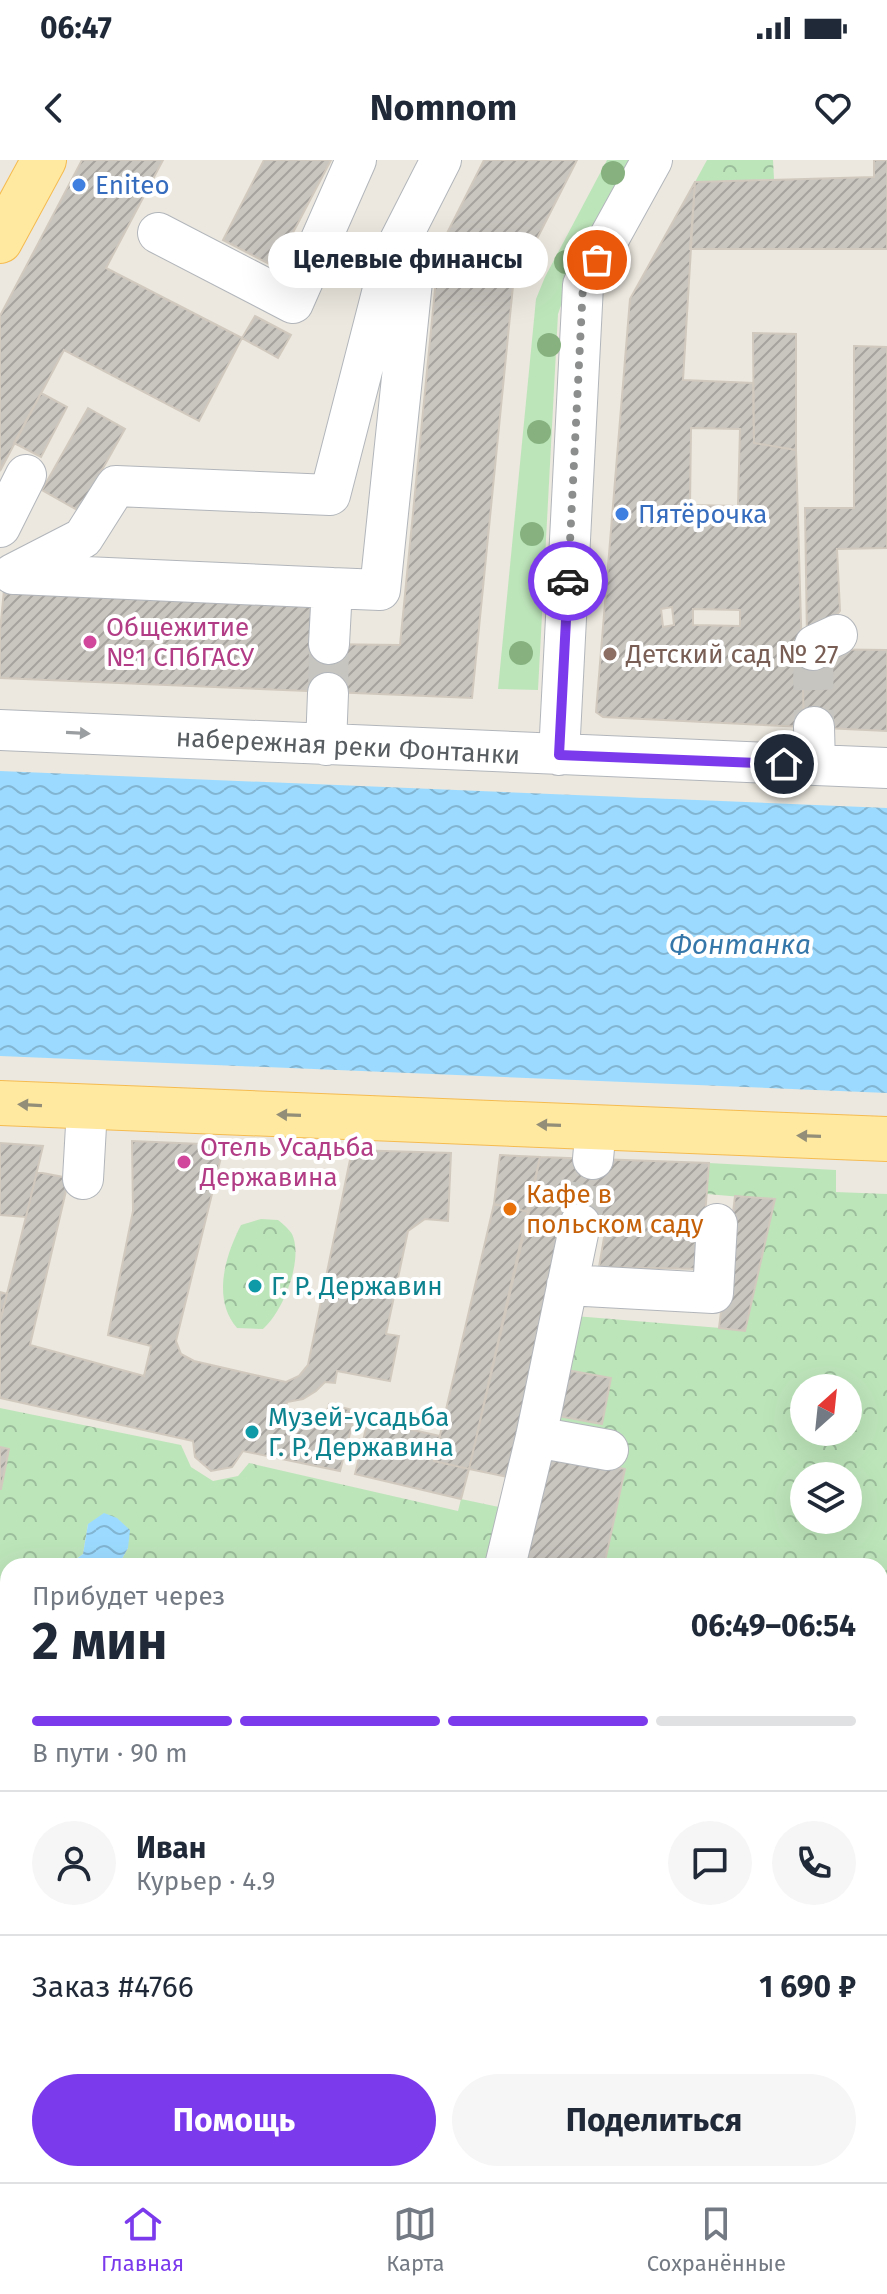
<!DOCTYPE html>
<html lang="ru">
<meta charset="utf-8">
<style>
body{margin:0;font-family:"Fira Sans",sans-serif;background:#f6f6f7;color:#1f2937;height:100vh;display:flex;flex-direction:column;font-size:30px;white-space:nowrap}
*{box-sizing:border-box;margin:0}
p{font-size:26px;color:#747a83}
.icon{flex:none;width:44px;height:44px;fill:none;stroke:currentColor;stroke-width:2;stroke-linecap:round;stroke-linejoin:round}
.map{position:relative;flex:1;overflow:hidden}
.sheet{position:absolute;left:0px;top:1398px;width:888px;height:624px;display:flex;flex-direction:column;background:#fff;border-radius:24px 24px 0 0;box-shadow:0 8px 32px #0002}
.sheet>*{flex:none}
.needle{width:52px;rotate:27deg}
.controls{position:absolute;left:790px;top:1214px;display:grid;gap:16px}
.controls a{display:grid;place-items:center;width:72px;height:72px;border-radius:50%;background:#fff;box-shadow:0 8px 32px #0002;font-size:40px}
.pin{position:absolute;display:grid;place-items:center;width:68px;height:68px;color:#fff;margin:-34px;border:4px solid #fff;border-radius:50%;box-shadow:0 2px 8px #0007}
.courier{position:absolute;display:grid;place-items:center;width:80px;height:80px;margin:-40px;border:6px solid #7c3aed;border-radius:50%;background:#fff;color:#222;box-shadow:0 2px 10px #0007}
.bubble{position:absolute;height:56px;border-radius:28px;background:#fff;box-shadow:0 8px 32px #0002;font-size:26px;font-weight:700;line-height:56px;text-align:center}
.headline em{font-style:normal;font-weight:700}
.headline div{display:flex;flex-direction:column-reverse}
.headline{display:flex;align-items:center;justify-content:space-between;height:136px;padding:0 32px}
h1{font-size:52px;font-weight:700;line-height:60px}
.bar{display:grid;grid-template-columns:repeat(4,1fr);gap:12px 8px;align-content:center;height:96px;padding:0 32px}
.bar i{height:10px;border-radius:6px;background:#e0e1e3}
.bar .active{background:#7c3aed}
.bar p{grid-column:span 4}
.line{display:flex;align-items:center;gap:20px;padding:0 32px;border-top:2px solid #e0e1e3}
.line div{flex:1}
.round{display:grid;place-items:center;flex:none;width:84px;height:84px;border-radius:42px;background:#f6f6f7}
.button{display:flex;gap:16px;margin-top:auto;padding:16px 32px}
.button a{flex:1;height:92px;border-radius:48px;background:#7c3aed;color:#fff;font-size:32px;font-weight:700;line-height:92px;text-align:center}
.button a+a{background:#f6f6f7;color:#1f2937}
.status{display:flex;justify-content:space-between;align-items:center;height:56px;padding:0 40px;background:#fff;direction:ltr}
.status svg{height:22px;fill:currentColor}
header{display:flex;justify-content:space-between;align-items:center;height:104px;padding:0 32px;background:#fff;font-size:36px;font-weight:700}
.menu{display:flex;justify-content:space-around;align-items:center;height:112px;border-top:2px solid #e0e1e3;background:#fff;font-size:22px;color:#747a83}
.menu a{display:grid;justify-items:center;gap:4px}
.menu .active{color:#7c3aed}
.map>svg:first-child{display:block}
.grass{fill:#bde5ba}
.park{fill:url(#park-crowns);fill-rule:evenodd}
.water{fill:url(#water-waves)}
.pier{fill:#ece8df}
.building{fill:url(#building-hatch);stroke:#d1c9be;stroke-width:2;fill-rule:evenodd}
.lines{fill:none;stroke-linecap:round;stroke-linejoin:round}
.minor-tunnel{stroke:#c7c5c0;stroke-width:40;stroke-dasharray:40 20;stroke-linecap:butt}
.minor-casing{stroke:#b2b6bb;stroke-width:42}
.major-casing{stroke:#f5bb50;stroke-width:46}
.minor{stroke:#fff;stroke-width:40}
.major{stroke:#ffe9a1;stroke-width:44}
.tree{fill:#87b280}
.oneway{fill:#9b9ea0}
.oneway2{fill:#928e77}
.done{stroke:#8c8e8d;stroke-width:8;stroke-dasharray:0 14.4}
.route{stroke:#7c3aed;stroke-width:10}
.shop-dot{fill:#3f7fe0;stroke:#fff;stroke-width:3}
.hotel-dot{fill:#d1479c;stroke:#fff;stroke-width:3}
.education-dot{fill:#8d6e63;stroke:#fff;stroke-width:3}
.food-dot{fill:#e8710a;stroke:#fff;stroke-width:3}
.culture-dot{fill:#0f9aa8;stroke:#fff;stroke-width:3}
.labels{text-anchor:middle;stroke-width:8;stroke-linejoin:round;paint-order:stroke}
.shop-label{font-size:26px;fill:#366cbe;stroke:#fff;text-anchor:start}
.hotel-label{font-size:26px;fill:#b23c85;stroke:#fff;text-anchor:start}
.education-label{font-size:26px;fill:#785e54;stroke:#fff;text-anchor:start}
.street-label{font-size:26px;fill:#585d61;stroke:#fff}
.food-label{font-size:26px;fill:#c56008;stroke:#fff;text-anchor:start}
.culture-label{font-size:26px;fill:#0d838f;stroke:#fff;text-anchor:start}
.water-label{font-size:28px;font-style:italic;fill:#3677aa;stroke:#fff}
</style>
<div class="status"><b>06:47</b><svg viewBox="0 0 49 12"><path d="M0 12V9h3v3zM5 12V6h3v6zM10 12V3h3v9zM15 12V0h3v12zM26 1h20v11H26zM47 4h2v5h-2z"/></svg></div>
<header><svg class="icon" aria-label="back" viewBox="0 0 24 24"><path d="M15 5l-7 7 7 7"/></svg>Nomnom<svg class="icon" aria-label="heart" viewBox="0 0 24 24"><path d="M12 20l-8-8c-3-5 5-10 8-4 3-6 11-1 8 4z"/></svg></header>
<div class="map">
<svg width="887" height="2022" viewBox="0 0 887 2022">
<defs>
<pattern id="park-crowns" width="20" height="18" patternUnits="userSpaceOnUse" patternTransform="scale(2)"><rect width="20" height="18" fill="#bde5ba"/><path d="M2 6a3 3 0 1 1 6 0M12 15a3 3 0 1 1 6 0" fill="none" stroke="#9cbd9b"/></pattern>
<pattern id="water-waves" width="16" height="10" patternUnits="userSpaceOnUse" patternTransform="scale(2)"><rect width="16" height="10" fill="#9cdbff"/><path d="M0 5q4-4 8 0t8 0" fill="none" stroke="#82b5d2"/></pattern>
<pattern id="building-hatch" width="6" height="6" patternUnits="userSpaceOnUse" patternTransform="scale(2)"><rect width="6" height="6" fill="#c9c5bf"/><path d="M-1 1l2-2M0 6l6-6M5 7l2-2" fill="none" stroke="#a6a39f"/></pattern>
</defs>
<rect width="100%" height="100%" fill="#ece8df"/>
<!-- grass -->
<path class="grass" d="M607,0H634L567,128L558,154L538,530L498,529L536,139L545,117Z"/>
<!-- park -->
<path class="park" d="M707,0H773L774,19L695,22Z
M709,1003L836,1010V1032L887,1034V1430L884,1443L880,1442V1406H795L772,1400L770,1406H604L625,1310L545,1292L575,1156L745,1170L775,1040L707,1034ZM804,1228H848V1272H804ZM804,1316H848V1360H804Z
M261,1059L278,1060C282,1063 289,1069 292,1074C304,1099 283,1152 263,1169L237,1168C212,1139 225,1096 241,1065Z
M0,1248L181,1285L191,1307L213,1321L238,1316L249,1303L458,1351L461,1339L499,1347L485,1406H118L128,1388L88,1364L83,1394L67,1406H8V1447L0,1460Z
M8,1536V1648L0,1639V1548Z
M0,1652L8,1662V2014H318L316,2022H0Z"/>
<!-- water -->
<path class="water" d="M0,611L887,648V933L0,896Z
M104,1353L117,1358L130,1370L128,1388L118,1406H67L83,1394L88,1364Z
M8,1447V1536L0,1548V1460Z"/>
<!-- pier -->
<path class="pier" d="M625,633L714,636V640L625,637Z"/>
<!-- building -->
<path class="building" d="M82,0H163L106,108L242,178L199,261L64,190L0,311V156Z
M264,0H331L275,107L223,80Z
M484,0H577L513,126L472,538L0,518V471L4,430L323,445L321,484L400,485L439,89Z
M874,0H887V89H690L695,22L874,17Z
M695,22L683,220L753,223L754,283L796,290L804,567L603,557L596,552L630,139ZM691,268L740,269L738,346L690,345ZM672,447L674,465L663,467L661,449ZM693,449L740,450V466L693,465Z
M255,156L291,175L278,198L242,178Z
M753,173L796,174V290L754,283Z
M854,186L887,187V388L837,389L840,451L816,479H807L805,348H854Z
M41,233L67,247L41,297L14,283Z
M88,248L125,269L79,351L42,330Z
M802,489L887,490V571L804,567Z
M132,981L224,985L176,1181L181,1194L194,1201L286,1222L299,1216L308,1205L352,990L451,993L448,1061L425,1059L408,1071L386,1174L399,1176L390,1221L337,1211L335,1223L325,1222L316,1231L303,1239L287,1242L286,1248L325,1258L329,1244L356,1251L340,1311L243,1291L232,1307L211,1311L195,1297L193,1281L0,1238V1162L37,1012L69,1018L30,1185L144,1216L151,1186L108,1175L133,1051Z
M0,983L43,986L26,1057L0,1055Z
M500,995L540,997L529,1052L494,1044Z
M540,997L709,1003L701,1109L599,1107L606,1066L567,1063L512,1318L469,1309Z
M735,1036L775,1039L745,1171L719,1168Z
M494,1044L529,1052L469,1309L434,1301Z
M0,1132L7,1134L0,1162Z
M567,1210L611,1218L602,1264L558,1256Z
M368,1260L440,1276L434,1301L469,1309L461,1339L355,1314Z
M0,1287L9,1289L1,1329H0Z
M545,1292L625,1309L604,1406H520Z
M772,1400L795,1405V1406H770Z
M887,1430V1731L880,1760V1442L884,1443Z
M7,1719H8V1739L3,1738L0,1730Z
M880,1862L887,1864V1940L880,1965Z
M379,2014H464L488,2020L377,2022Z
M770,2014H817L815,2022H767Z
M817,2014H866L864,2022H815Z"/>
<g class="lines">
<!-- minor-tunnel -->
<path class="minor-tunnel" d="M813,490L814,567
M328,533L329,484
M580,1064L593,999"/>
<defs>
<path id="minor" d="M158,73L293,143L356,0
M0,367L26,315
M13,414L83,378L116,326L330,335L391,98L441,0
M17,414L332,428L329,484
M332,428L380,430L414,102L395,98
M813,490L815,485L837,475
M814,567L815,605
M0,570L887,608
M326,585L328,533
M559,595L583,125L652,0
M593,999L596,966
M83,1019L87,948
M567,1125L713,1133L717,1064
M536,1277L608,1290
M505,1406L536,1277L580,1064
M351,2022L353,2014"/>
<path id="major" d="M0,81L44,0
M0,943L887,979"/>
</defs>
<!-- minor casing -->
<use href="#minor" class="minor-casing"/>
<!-- major casing -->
<use href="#major" class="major-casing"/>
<!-- minor -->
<use href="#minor" class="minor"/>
<!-- major -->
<use href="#major" class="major"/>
</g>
<!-- trees -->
<g class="tree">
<circle cx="613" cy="13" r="12"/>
<circle cx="566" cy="102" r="12"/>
<circle cx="549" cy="185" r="12"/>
<circle cx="539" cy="272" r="12"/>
<circle cx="532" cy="374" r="12"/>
<circle cx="521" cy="493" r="12"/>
</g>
<!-- one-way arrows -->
<defs><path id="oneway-solid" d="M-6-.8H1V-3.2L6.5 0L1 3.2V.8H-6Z" transform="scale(2)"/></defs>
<use class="oneway" href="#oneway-solid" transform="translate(78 573) rotate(3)"/>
<g class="oneway2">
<use href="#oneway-solid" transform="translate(30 945) rotate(-177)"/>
<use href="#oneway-solid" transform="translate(289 955) rotate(-178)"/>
<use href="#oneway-solid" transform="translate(549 965) rotate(-178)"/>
<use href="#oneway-solid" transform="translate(809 976) rotate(-178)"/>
</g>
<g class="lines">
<!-- done -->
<path class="done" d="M568,421L583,125L597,100"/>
<!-- route -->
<path class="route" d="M568,421L559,595L784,604"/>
</g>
<!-- markers -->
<g class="shop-dot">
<circle cx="79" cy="25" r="8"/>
<circle cx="622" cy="354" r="8"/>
</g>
<g class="hotel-dot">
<circle cx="90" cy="482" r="8"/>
<circle cx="184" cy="1002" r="8"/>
</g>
<circle class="education-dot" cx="610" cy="494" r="8"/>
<circle class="food-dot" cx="510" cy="1049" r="8"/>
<g class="culture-dot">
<circle cx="255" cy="1126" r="8"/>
<circle cx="252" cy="1272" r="8"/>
</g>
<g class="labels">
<!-- shop labels -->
<g class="shop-label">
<text x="95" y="34">Eniteo</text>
<text x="638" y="363">Пятёрочка</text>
</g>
<!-- hotel labels -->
<g class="hotel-label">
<text x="106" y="476">Общежитие<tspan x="106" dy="30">№1 СПбГАСУ</tspan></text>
<text x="200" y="996">Отель Усадьба<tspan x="200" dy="30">Державина</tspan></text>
</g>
<!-- education labels -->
<g class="education-label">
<text x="626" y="503">Детский сад № 27</text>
</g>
<!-- street labels -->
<g class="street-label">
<text transform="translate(348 586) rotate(3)" y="9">набережная реки Фонтанки</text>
</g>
<!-- food labels -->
<g class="food-label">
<text x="526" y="1043">Кафе в<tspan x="526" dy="30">польском саду</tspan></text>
</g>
<!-- culture labels -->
<g class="culture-label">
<text x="271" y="1135">Г. Р. Державин</text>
<text x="268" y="1266">Музей-усадьба<tspan x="268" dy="30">Г. Р. Державина</tspan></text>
</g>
<!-- water labels -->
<g class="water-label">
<text x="740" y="794">Фонтанка</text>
</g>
</g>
</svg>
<div class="controls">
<a><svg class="needle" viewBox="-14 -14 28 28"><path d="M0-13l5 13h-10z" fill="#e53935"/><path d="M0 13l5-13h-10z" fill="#747a83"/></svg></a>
<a><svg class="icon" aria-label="layers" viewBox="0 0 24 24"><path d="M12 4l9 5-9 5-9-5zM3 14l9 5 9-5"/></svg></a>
</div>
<div class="pin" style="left:597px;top:100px;background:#ea580c"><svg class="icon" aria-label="bag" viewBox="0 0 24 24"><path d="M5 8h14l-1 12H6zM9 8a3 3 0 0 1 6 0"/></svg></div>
<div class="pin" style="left:784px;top:604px;background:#1f2937"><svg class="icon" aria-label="home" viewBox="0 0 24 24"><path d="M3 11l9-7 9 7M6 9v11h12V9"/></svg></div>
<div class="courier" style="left:568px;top:421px"><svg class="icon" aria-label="car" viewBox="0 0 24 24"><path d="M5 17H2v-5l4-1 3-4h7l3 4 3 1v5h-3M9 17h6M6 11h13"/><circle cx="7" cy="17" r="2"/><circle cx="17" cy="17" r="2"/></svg></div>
<div class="bubble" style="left:268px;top:72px;width:280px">Целевые финансы</div>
<section class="sheet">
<div class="headline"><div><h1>2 мин</h1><p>Прибудет через</p></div><em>06:49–06:54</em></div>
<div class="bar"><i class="active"></i><i class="active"></i><i class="active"></i><i></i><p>В пути · 90 m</p></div>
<div class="line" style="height:144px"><a class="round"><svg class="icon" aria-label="person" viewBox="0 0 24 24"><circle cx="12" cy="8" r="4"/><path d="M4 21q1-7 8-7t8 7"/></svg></a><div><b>Иван</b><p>Курьер · 4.9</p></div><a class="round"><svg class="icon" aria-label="chat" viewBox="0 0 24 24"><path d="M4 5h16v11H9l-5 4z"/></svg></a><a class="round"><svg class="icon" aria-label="phone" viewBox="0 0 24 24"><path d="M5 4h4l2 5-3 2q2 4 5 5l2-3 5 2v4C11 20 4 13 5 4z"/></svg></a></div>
<div class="line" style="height:104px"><div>Заказ #4766</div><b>1 690 ₽</b></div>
<div class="button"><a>Помощь</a><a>Поделиться</a></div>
</section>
</div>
<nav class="menu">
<a class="active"><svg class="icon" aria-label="home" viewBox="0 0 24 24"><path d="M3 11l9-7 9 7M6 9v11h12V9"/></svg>Главная</a>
<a><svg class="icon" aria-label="map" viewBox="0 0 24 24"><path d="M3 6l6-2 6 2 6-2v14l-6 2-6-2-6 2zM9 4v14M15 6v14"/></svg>Карта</a>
<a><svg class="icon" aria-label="saved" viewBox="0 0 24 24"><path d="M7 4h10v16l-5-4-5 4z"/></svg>Сохранённые</a>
</nav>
